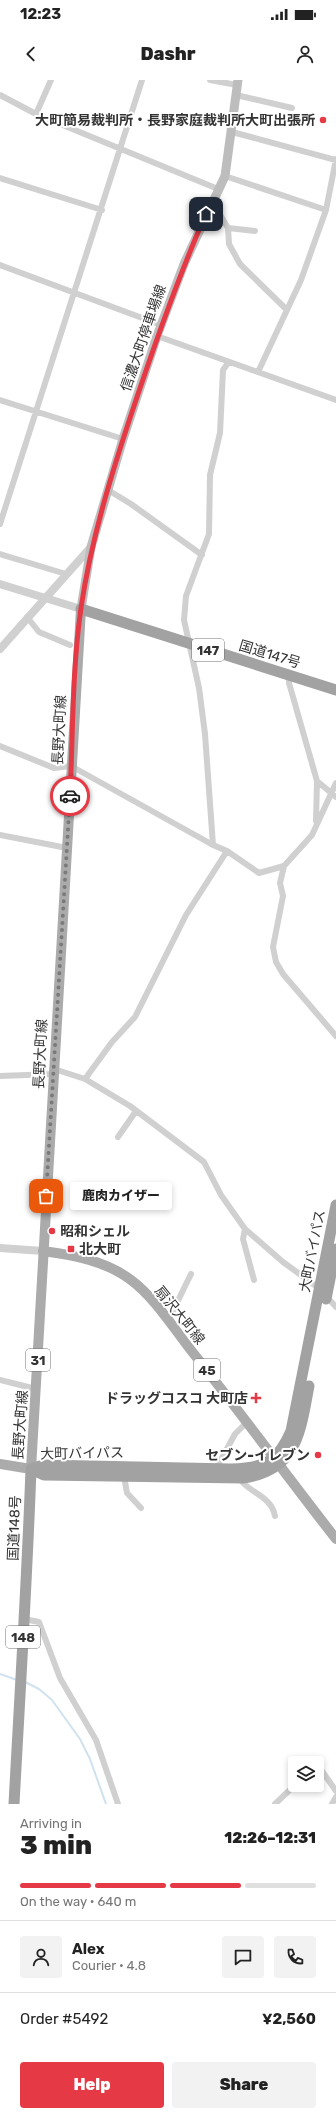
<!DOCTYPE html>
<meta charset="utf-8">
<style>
body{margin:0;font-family:Rubik,"Noto Sans JP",sans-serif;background:#f2f2f2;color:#222;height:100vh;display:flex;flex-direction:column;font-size:15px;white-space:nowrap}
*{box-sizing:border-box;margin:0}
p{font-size:13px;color:#767676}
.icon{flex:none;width:22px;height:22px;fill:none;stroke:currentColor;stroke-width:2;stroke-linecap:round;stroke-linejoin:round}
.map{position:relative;height:1724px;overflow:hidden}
.sheet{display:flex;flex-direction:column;background:#fff;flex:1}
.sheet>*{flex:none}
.controls{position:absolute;left:288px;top:1676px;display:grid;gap:8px}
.controls a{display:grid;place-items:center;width:36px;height:36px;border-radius:4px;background:#fff;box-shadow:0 2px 6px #0003;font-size:20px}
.pin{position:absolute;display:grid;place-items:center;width:34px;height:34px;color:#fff;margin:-17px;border-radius:8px;box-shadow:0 2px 6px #0006}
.courier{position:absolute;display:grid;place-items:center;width:40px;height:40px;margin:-20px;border:3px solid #e63946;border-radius:50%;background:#fff;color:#222;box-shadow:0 1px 5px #0007}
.bubble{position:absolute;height:28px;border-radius:4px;background:#fff;box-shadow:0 2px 6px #0003;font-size:13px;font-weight:800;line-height:28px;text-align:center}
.head em{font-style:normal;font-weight:800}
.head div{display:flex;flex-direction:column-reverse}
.head{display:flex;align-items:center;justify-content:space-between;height:68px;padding:0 20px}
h1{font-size:26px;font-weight:800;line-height:30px}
.bar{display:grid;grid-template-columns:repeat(4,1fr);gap:6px 4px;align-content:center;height:48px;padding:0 20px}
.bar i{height:5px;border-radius:3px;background:#e0e0e0}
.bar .current{background:#e63946}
.bar p{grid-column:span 4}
.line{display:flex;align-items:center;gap:10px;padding:0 20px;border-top:1px solid #e0e0e0}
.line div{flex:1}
.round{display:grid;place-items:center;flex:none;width:42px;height:42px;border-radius:4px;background:#f2f2f2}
.cta{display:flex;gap:8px;margin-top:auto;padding:8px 20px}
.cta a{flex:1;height:46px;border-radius:4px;background:#e63946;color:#fff;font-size:16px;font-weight:800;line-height:46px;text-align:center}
.cta a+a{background:#f2f2f2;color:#222}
.status{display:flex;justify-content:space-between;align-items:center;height:28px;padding:0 20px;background:#fff;direction:ltr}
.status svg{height:11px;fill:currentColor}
header{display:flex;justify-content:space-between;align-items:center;height:52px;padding:0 20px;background:#fff;font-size:18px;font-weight:800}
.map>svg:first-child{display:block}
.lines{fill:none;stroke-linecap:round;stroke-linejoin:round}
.stream{stroke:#cfe2ee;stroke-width:2}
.minor{stroke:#d0d0d0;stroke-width:6}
.tertiary{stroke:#d0d0d0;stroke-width:8}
.secondary{stroke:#bdbdbd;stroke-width:9}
.primary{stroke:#ababab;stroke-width:10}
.trunk{stroke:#a2a2a2;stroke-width:11}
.done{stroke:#7a7a7a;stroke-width:4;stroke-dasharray:0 7.2}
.route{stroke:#e63946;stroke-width:5}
.poi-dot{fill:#e63946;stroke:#fff;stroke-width:1.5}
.labels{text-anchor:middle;stroke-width:4;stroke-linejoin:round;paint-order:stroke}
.shield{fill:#fff;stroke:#707070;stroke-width:1}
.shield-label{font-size:13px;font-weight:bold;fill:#333}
.poi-label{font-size:14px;font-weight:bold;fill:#333;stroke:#fff;text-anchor:end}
.street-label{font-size:14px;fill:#333;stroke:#fff}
</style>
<div class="status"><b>12:23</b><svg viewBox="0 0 49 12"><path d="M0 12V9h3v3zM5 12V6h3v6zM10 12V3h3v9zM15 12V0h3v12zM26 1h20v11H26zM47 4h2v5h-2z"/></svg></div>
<header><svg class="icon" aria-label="back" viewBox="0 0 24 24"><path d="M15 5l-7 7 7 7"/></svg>Dashr<svg class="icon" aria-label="person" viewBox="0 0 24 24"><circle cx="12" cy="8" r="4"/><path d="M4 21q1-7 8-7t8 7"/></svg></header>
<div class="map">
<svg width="336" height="1724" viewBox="0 0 336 1724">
<rect width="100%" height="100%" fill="#fff"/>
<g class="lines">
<!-- stream -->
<path class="stream" d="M0,1594L17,1600
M25,1602L39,1609L52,1620L80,1659L90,1679L106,1724"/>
<!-- minor -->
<path class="minor" d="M210,0L237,5
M0,15L36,34L218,109
M236,15L292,28
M36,34L51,0
M232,52L336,80
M225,96L326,130
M0,98L102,130
M212,121L228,148L229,164L240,184L286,229
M228,148L255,151
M0,185L161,245
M157,256L336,320
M258,292L301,200L326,130L336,79
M0,320L123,359
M108,410L131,424L202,475
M0,444L142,0
M0,474L66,494
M27,537L39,552L70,565
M289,595V603L317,701L316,741
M0,666L54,688L71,686L213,765L227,771L259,793L284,786
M317,701L336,717
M336,703L312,755L284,786L280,803L283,816L273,867L276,882L283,894L336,956
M0,755L67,768
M213,765L205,654L199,608L184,540L186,516L209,454L210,395L220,353L223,290L228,283
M54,989L85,999L130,1026L204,1082L221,1115L245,1149L283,1182L320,1209
M0,996L54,994
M85,999L112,962L135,937L186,835L227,771
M118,1057L136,1031
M245,1149L243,1159L254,1200
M326,1216L336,1227
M168,1241L191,1194
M0,1300L36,1309
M216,1389L235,1354L246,1343
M124,1396L127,1413L141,1428
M238,1397C248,1413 271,1415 275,1436
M24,1539L39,1542L60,1598L96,1660L118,1724
M317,1684L336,1711
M275,1724L295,1705
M332,1724L336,1717"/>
<!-- tertiary -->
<path class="tertiary" d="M0,504L81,529
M0,569L91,467
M0,1168L43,1171"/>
<!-- secondary -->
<path class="secondary" d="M81,529L91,467L123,359L157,256L184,184L225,96L238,0"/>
<!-- primary -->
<path class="primary" d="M43,1171C74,1175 106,1181 131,1200C153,1216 173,1247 190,1269C240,1332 287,1396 336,1459
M0,1384L31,1389L81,529"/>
<!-- trunk -->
<path class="trunk" d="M81,529L336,610
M326,1219L336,1169
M31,1389L43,1385L231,1389C264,1388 278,1382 291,1351L336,1125
M31,1389L44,1395L243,1398C298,1390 300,1352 309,1306
M14,1724C20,1612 27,1501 31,1389"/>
</g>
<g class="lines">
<!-- done -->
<path class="done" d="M46,1116L70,716"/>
<!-- route -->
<path class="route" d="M70,716C73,654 72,590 81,528C91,460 111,395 133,329C155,263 178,197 206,134"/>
</g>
<!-- markers -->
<g class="poi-dot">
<circle cx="323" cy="40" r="4"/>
<circle cx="52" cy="1151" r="4"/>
<rect x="67" y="1165" width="8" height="8" rx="2"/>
<path d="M254 1312h4v4h4v4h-4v4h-4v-4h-4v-4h4z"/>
<circle cx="318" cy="1375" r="4"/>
</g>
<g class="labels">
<!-- shield labels -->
<g class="shield">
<rect x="192" y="559" width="32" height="22" rx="3"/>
<rect x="26" y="1269" width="24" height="22" rx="3"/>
<rect x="194" y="1279" width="26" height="22" rx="3"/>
<rect x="6" y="1546" width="34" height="22" rx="3"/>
</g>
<g class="shield-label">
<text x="208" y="575">147</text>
<text x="38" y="1285">31</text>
<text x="207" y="1295">45</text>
<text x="23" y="1562">148</text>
</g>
<!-- poi labels -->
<g class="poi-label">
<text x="315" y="45">大町簡易裁判所・長野家庭裁判所大町出張所</text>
<text x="60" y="1156" text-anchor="start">昭和シェル</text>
<text x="79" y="1174" text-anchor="start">北大町</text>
<text x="248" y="1323">ドラッグコスコ 大町店</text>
<text x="310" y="1380">セブン-イレブン</text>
</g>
<!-- street labels -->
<g class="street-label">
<text transform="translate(143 258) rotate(-71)" y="5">信濃大町停車場線</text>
<text transform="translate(270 574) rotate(17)" y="5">国道147号</text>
<text transform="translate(59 650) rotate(-87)" y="5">長野大町線</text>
<text transform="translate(40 974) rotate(-87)" y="5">長野大町線</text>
<text transform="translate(312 1171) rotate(-79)" y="5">大町バイパス</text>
<text transform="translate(180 1235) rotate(51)" y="5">扇沢大町線</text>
<text transform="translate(20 1345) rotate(-86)" y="5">長野大町線</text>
<text transform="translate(82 1373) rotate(-1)" y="5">大町バイパス</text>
<text transform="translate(14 1448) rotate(-88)" y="5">国道148号</text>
</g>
</g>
</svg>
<div class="controls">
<a><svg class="icon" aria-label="layers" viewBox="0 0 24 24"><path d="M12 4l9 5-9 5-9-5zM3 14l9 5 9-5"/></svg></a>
</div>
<div class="pin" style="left:46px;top:1116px;background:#ea580c"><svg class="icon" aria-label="bag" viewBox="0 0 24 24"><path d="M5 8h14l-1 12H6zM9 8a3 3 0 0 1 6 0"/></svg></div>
<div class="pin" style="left:206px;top:134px;background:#1f2937"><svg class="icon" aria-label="home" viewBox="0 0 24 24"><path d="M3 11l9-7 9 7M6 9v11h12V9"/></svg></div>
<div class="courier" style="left:70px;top:716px"><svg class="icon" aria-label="car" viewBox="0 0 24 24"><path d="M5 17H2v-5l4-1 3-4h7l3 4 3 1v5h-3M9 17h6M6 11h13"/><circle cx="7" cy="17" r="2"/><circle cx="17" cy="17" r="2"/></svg></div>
<div class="bubble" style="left:70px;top:1102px;width:102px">鹿肉カイザー</div>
</div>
<section class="sheet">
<div class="head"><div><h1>3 min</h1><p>Arriving in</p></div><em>12:26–12:31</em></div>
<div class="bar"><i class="current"></i><i class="current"></i><i class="current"></i><i></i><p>On the way · 640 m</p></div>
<div class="line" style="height:72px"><a class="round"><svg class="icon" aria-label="person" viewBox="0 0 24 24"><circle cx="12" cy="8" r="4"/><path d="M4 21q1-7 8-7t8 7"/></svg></a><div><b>Alex</b><p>Courier · 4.8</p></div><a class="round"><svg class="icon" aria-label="chat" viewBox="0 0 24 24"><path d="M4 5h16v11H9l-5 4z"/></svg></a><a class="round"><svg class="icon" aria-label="phone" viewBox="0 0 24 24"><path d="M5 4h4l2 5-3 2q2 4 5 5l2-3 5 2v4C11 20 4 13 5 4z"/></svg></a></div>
<div class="line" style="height:52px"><div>Order #5492</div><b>¥2,560</b></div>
<div class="cta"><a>Help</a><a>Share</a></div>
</section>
